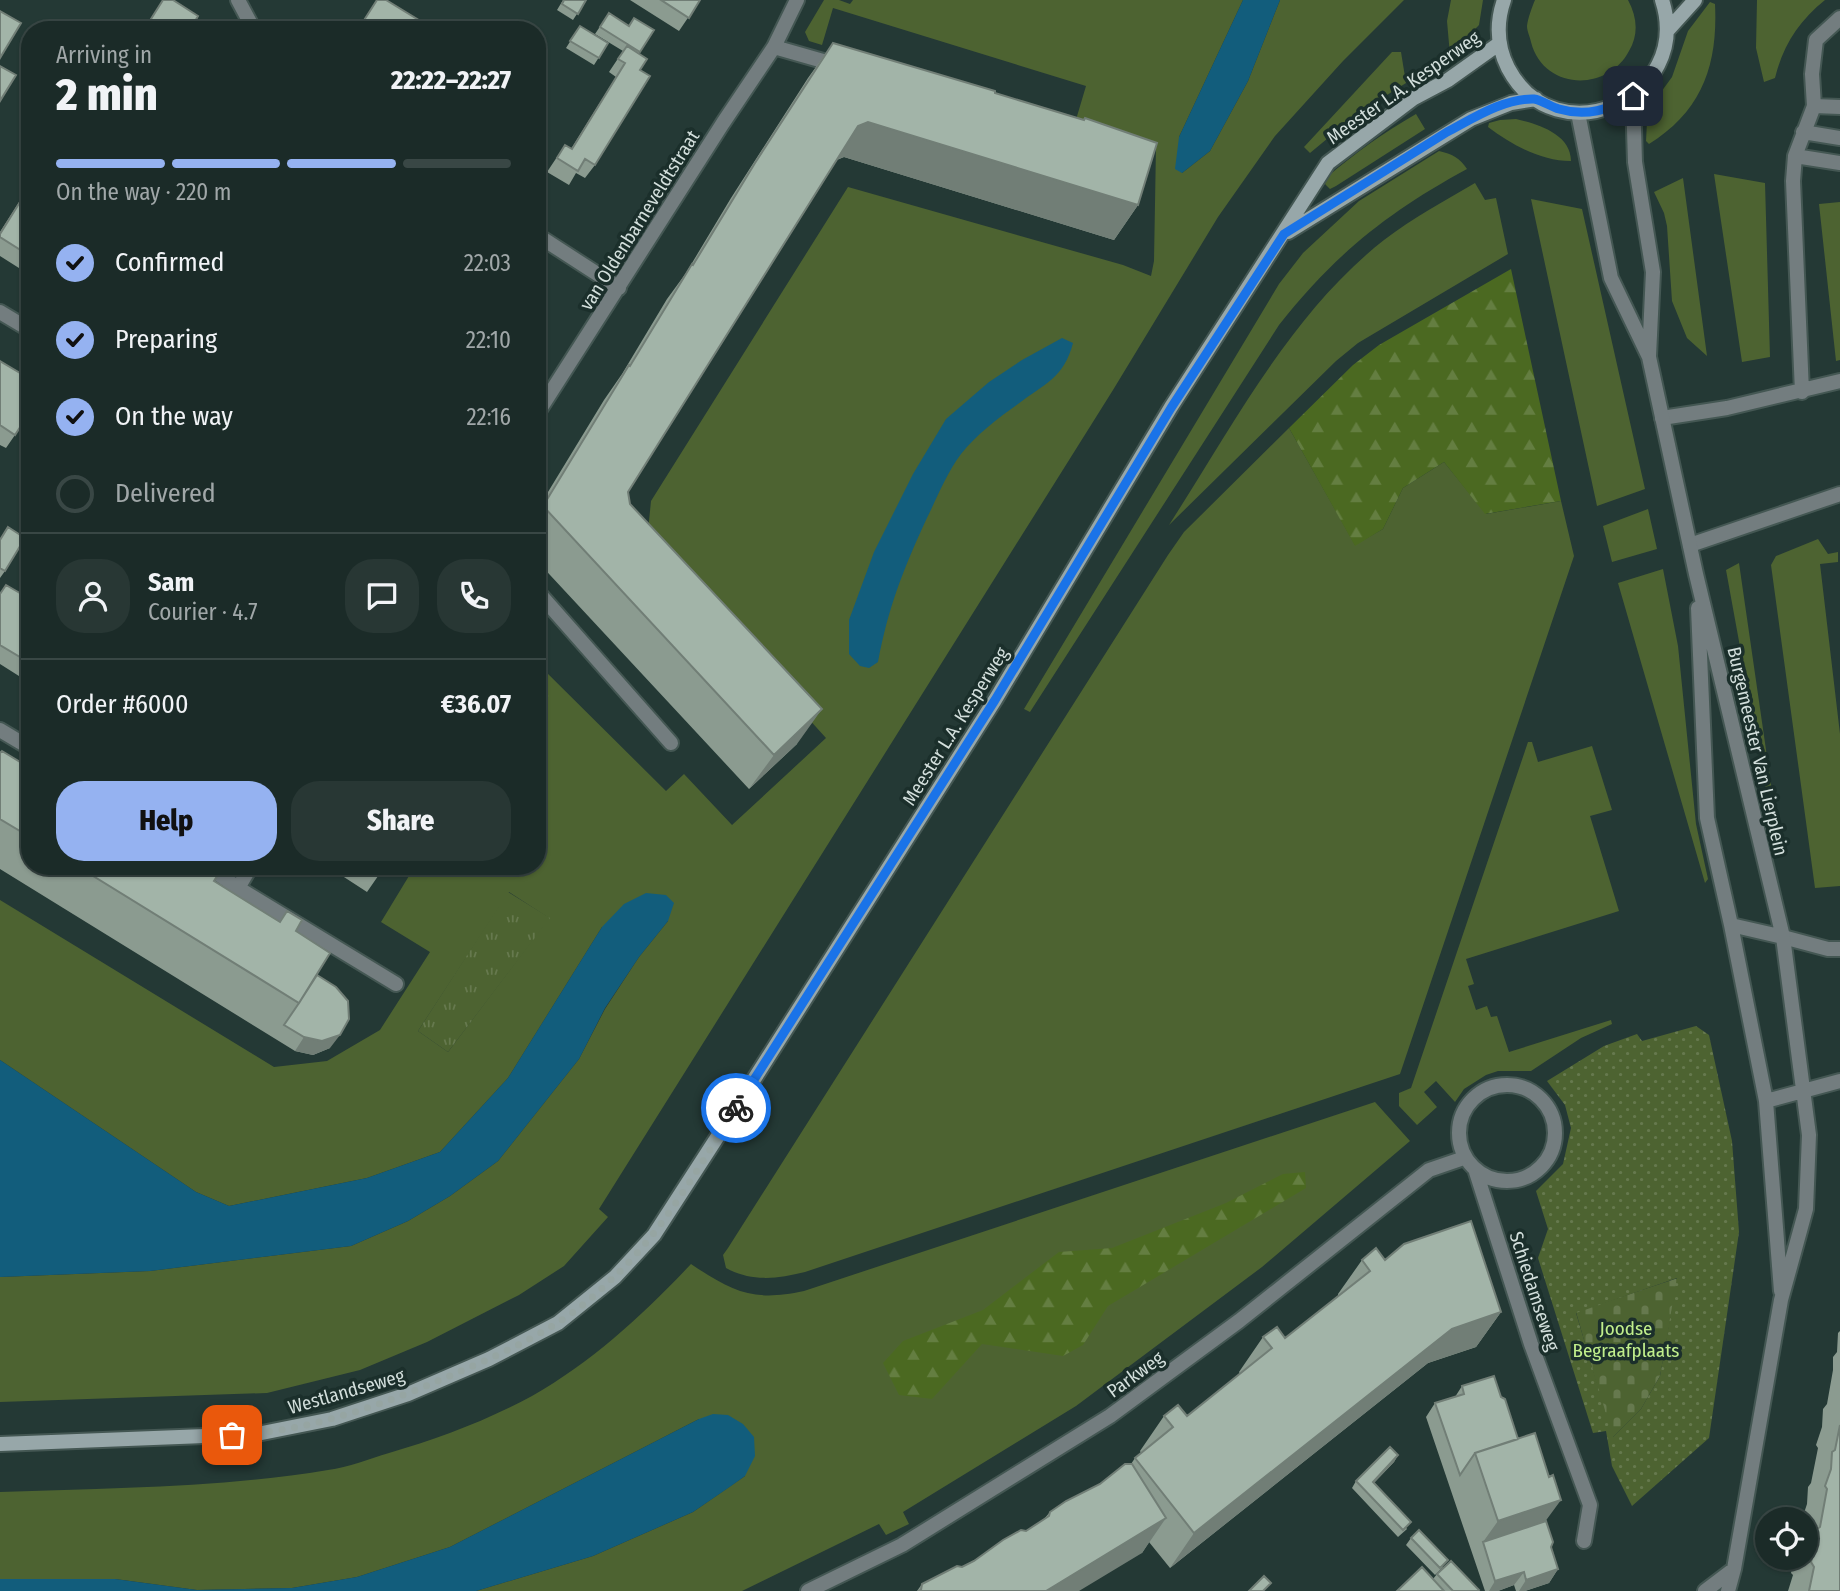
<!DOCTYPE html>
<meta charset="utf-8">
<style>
body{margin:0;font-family:"Fira Sans Condensed",sans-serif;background:#283734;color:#f1f3f6;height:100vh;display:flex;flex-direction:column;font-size:26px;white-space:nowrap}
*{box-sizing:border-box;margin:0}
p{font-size:23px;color:#a0a7a8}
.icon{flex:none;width:38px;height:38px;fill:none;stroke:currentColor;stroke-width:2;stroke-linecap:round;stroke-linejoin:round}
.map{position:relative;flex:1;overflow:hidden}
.details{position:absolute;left:21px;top:21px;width:525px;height:854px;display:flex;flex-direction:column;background:#1b2b28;border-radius:28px;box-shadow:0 2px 5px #0004,0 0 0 2px #394745}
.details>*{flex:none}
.buttons{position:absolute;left:1755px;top:1507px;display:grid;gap:14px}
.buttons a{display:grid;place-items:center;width:63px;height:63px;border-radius:50%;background:#1b2b28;box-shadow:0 2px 5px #0004,0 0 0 2px #394745;font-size:35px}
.pin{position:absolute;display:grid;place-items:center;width:60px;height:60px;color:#fff;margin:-30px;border-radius:14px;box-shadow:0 4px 10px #0006}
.courier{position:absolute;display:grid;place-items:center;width:70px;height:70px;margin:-35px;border:5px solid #1a73e8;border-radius:50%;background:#fff;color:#222;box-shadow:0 2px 9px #0007}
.overview em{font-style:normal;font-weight:800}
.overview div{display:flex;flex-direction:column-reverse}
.overview{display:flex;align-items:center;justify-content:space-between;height:119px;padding:0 35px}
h1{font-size:46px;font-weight:800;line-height:52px}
.bar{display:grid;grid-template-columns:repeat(4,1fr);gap:10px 7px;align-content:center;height:84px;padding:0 35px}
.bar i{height:9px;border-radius:5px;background:#394745}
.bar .active{background:#95b2f1}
.bar p{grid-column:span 4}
.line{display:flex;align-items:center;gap:18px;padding:0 35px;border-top:2px solid #394745}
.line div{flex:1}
.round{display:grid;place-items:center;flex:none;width:74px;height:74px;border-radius:28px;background:#283734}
ol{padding:0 35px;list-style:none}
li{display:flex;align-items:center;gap:21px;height:77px}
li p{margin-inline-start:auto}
li .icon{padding:7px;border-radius:50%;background:#95b2f1;color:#111;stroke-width:4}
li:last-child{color:#a0a7a8}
li i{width:38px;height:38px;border:4px solid #394745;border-radius:50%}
.primary-button{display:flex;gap:14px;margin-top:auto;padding:14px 35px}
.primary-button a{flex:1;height:80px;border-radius:28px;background:#95b2f1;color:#111;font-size:28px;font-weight:800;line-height:80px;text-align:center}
.primary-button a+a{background:#283734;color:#f1f3f6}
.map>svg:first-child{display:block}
.grass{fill:#4d6331;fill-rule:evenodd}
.forest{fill:url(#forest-firs)}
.cemetery{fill:url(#cemetery-stones)}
.park{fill:url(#park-tufts)}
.garden{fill:url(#garden-dots);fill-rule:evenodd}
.water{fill:#125d7c}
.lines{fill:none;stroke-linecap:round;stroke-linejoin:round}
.lane-casing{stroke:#445753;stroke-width:18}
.street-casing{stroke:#445753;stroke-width:18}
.secondary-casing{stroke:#445753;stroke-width:18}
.lane{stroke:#737d7f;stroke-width:14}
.street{stroke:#737d7f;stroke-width:14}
.secondary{stroke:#97a7a9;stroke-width:14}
.wall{fill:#8b9b90}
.shaded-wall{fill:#717e76}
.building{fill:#a2b4a8;stroke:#717e76;stroke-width:2}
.done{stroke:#96a5a2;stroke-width:7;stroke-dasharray:0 12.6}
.route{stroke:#1a73e8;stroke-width:9}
.labels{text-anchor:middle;stroke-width:7;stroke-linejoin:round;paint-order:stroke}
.street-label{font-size:19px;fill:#d3dfdc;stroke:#1b2f2b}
.park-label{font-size:19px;fill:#c1ef8c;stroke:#1b2f2b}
</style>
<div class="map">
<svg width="1840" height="1591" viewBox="0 0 1840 1591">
<defs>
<pattern id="forest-firs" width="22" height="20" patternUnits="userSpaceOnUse" patternTransform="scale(1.75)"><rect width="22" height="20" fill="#4b6921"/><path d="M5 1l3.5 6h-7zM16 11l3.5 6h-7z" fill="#647e41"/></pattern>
<pattern id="cemetery-stones" width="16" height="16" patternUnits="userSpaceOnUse" patternTransform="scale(1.75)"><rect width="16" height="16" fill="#4d6331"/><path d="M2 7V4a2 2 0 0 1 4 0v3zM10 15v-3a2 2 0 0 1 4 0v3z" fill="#66794e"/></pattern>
<pattern id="park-tufts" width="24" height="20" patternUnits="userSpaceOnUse" patternTransform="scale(1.75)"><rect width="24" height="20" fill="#4d6331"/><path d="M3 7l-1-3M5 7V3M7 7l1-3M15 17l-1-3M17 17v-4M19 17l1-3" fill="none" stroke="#66794e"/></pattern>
<pattern id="garden-dots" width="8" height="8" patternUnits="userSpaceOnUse" patternTransform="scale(1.75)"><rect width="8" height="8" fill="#4d6331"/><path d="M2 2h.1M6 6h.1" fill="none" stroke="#66794e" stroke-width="1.8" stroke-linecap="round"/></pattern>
</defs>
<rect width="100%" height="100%" fill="#243935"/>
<!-- grass -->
<path class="grass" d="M824,0H839L850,4L853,0H1243L1179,137L1182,173L1210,151L1248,81L1280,0H1404L1343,61L1275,136L1218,217L1113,390L599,1209L608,1217L564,1266L519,1295L427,1342L360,1370L267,1393L0,1402V1277L150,1271L351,1246L408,1221L450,1196L498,1161L579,1059L605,1009L639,957L668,921L602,927L508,1078L440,1152L367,1178L229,1206L196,1192L0,1060V900L274,1067L327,1061L380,1030L430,952L381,922L415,866H537V707L542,703L537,698V663L666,791L684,774L732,825L826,738L647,541L651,501L848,187L1123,265L1151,276L1154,261L1156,146L1075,123L1086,86L833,8L822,45L809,41L805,32ZM509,892L549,918L448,1052L418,1031Z
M1451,0H1483L1479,25L1450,55L1447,21Z
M1535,0H1628C1637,17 1639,34 1629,51C1607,93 1543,90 1531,42C1530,37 1527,31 1527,26C1528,18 1532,7 1535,0Z
M1757,0H1825C1799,21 1783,45 1775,78L1764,82L1756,48Z
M1710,2L1715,4C1718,65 1702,111 1649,144L1646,141L1647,122L1656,99L1672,77L1688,31Z
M1392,52H1401L1406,83L1357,114L1310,153L1304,147Z
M1416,114L1425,129L1336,186L1330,189L1325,184L1326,178C1355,153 1383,133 1416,114Z
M1516,119C1538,124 1571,134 1571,161C1541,161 1512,145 1488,127L1489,123L1500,120Z
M1439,151C1452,154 1460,158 1467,169C1388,212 1335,254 1279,325L1030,712L1024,709L1279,284L1303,253L1359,201Z
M1714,174L1765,183L1770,357L1742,362Z
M1683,178L1707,356L1687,338L1672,301L1667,226L1664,213L1654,192Z
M1475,183L1485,200L1496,198L1508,254L1358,343L1336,361L1169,525C1232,427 1291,313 1384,240C1413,218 1444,201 1475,183Z
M1531,199L1582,209L1645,489L1597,506Z
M1840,202V360L1836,361L1819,204Z
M1289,428L1355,545L1383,529L1403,488L1444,462L1486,514L1561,501L1574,556L1400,1074L805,1272C777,1279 752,1282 726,1268L723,1255L728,1248L1168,555L1184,532Z
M1648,509L1657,549L1612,562L1603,526Z
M1818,539L1828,554L1838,552V562L1820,564L1840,734V886L1815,888L1771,565L1776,556Z
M1739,563L1774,805L1769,806L1726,570Z
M1663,569L1678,646L1696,824L1708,879L1705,883L1618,583Z
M1528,742H1532L1538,762L1592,746L1612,810L1590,816L1619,911L1466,959L1474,984L1468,986L1476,1010L1487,1006L1491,1017L1497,1016L1509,1052L1611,1020L1612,1024L1581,1038L1531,1071H1498L1486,1075L1464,1089L1455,1102L1436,1081L1424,1092L1437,1107L1417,1125L1399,1106V1093L1411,1088Z
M1375,1102L1410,1141L1262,1267L1076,1406L903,1512L909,1524L886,1535L879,1524L742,1591H476L593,1556L693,1512L745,1476L699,1419L450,1547L357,1577L292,1588L197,1590L115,1579H0V1492C109,1488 220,1488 328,1470C349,1467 369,1459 389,1453C438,1439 488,1420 532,1396C592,1362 644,1314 691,1264C733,1292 753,1302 804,1291Z"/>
<!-- forest -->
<path class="forest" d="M1511,269L1561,501L1485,514L1444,462L1403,488L1383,529L1355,546L1289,428L1353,365L1379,345Z
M1305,1172L1306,1188L1108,1306L1083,1345L1063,1356L982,1344L932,1399L899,1395L883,1363L903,1341L983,1310L1059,1252L1112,1248L1226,1203L1283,1174Z"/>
<!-- cemetery -->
<path class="cemetery" d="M1678,1278L1660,1376L1641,1409L1612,1438L1576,1312Z"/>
<!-- park -->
<path class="park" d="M508,892L550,918L448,1052L418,1031Z"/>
<!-- garden -->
<path class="garden" d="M1696,1026L1709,1035L1732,1141L1739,1232L1709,1438L1632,1506L1612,1466L1606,1431L1593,1433L1538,1258L1548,1229L1536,1191L1563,1164L1571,1128L1565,1105L1547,1081L1604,1046L1637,1034L1642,1041ZM1677,1278L1660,1376L1641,1409L1613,1437L1576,1313Z"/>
<!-- water -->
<path class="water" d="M1243,0H1280L1248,81L1210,151L1182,173L1175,169L1179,137Z
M1062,338L1073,343C1064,378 1044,384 1018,404C998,418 976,435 961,454C946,474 937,498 926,520C903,570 888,608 878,662L869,668L860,666L849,654V620L874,552L913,474L946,419L989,382L1022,360Z
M646,893L666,895L674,903L668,921L639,957L605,1008L579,1059L498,1161L450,1196L408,1221L351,1246L150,1271L0,1277V1060L196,1192L229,1206L367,1178L440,1152L508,1078L602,927L624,904Z
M713,1414L728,1415L743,1424L754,1437L755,1456L745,1476L731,1486L693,1512L593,1556L476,1591H0V1579H115L197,1590L292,1588L357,1577L450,1547L699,1419Z"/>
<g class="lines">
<defs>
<path id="lane" d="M1814,106L1840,107
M1803,132L1840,138
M1795,156L1840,163
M1802,392L1793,181L1795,156L1814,106L1812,74L1816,40L1840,18
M1662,418L1727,408L1840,381
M1690,545L1840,494
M1783,937L1828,949H1840"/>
<path id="street" d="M238,0L254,30
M774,47L837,65
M1633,96L1635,162L1653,272L1649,356
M1578,113L1611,278L1649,357L1696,574L1783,937L1809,1135L1806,1209L1781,1300L1734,1569L1728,1591
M537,235L619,288
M0,312L30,330
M537,414L723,123L774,47L797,0
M537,591L671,743
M1698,608L1707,818L1731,925L1766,1101L1781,1291
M0,730L30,748
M207,866L238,888L396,984
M238,888L251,866
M1731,925L1783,937
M1459 1133a48 48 0 1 1 96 0a48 48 0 1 1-96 0Z
M1766,1101L1840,1081
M1476,1172L1531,1344L1590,1505L1584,1541
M808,1591L902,1545L1110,1416L1239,1321L1429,1170L1464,1158
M1705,1591L1734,1569"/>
<path id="secondary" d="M1504,0C1496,23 1497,46 1508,68C1556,159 1694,98 1662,0
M1667,31L1695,0
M1288,232L1471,119L1511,103L1536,99
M0,1444L257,1434L332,1419L408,1394L489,1359L558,1323L615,1277L654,1235L718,1136L995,700L1171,407L1328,163L1414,98L1448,80L1500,43"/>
</defs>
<!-- lane casing -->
<use href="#lane" class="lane-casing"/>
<!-- street casing -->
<use href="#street" class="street-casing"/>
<!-- secondary casing -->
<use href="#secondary" class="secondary-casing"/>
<!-- lane -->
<use href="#lane" class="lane"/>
<!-- street -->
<use href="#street" class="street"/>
<!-- secondary -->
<use href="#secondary" class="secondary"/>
</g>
<!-- wall -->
<path class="wall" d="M563,0H586L573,20L557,10Z
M630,0H700L679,31Z
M609,13L629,26L654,30L639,53L640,70L595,165L585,178L576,173L569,185L547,172L565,145L571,149L616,77L609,72L623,51L595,34Z
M580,26L608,43L594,65L566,48Z
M833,43L995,93L1138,205L1114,240L844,157L837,160L628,492L630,504L797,744L749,789L537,561V510L604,400L622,374L667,299L686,273L731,198L808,78Z
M30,185V275L0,256V232Z
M0,361L15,435L6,448L0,445Z
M8,527L5,571L0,578V539Z
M6,585L30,599V683L0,664V593Z
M0,753L30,768V866H189L279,922L287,911L317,975L330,1048L313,1055L295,1051L0,869Z
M327,866H385L367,892Z
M1362,1260H1385L1501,1312L1476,1347L1428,1363L1170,1568L1149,1542L1142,1553L917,1591L922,1584L962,1567L1026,1531L1044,1519L1050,1512L1100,1484L1131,1464L1135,1458L1141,1453L1140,1451L1164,1416H1187L1240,1374L1239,1372L1263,1337L1285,1338L1338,1296V1294Z
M1840,1331V1591H1788L1793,1575L1791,1573L1793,1564L1796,1558H1806V1519H1802L1807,1504L1808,1487L1811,1483L1818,1448L1816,1445L1822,1427L1823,1409L1827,1404L1833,1370V1357L1837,1352L1838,1333Z
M1462,1386L1546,1521L1551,1547L1558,1569L1549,1583L1525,1591H1516L1514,1585L1498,1591H1485L1426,1417L1435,1403L1455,1397Z
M1398,1455L1394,1462L1374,1483L1407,1529L1398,1537L1352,1488L1356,1481Z
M1411,1538L1443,1567L1435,1575L1406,1545Z
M1437,1574L1479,1591H1397L1433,1579Z"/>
<!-- shaded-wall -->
<path class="shaded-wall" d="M868,122L1138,205L1114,240L844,157L833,161L858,126Z
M822,709L797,744L749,789L774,755Z
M340,1035L330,1048L313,1055L295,1051L304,1037Z
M1501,1312L1476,1347L1428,1363L1170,1568L1194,1533L1452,1329Z
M1398,1455L1394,1462L1368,1489L1373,1482Z
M1561,1500L1536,1534L1483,1542L1498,1521Z
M1166,1518L1142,1553L1079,1591H1046Z
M1558,1569L1549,1583L1525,1591H1519L1526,1580Z
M1524,1572L1514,1585L1498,1591H1489L1495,1581Z"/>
<!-- building -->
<path class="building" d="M163,0H173L198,16L190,30H144Z
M377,0H386L435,30H361L359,28Z
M564,0H586L578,14L562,4Z
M661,0H700L689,18Z
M0,11L21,23L0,58Z
M609,13L629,26L634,18L654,30L640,52L600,27Z
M580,26L608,43L599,58L570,41Z
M833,43L995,91V93L1084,120L1085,118L1157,143L1138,205L868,122L858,126L628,492L630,504L822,709L774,755L543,506L629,365L630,366L692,264L693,265L755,163Z
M627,46L647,59L640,70L650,76L595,165L585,159L578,171L557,158L565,145L572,149L625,63L618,59Z
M0,66L16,75L0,101Z
M30,186V256L0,237V234Z
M0,361L30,379V412L15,435L0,425Z
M8,527L25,538L5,571L0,568V540Z
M6,585L30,599V663L0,645V594Z
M537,685L547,696L537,705Z
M2,751L30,768V837L0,819V753Z
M77,866H189L199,872L203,866H214L221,870L214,881L280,922L287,911L302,920L296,931L330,953L299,1003Z
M317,975L336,987L348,1001L349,1019L340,1035L322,1041L304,1037L284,1025L299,1003Z
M1471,1221L1501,1312L1452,1329L1194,1533L1135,1458L1173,1427L1164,1416L1178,1405L1187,1416L1272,1348L1263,1337L1277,1327L1285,1338L1370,1271L1362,1260L1376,1248L1385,1260L1404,1244Z
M1494,1376L1501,1397L1505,1399L1518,1439L1475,1453L1460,1475L1435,1403L1464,1394L1462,1386Z
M1840,1425V1591H1809L1814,1567L1811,1562L1817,1540L1815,1538L1817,1529L1820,1527L1827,1489L1825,1486L1831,1469L1832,1452L1835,1450Z
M1535,1433L1549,1477L1553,1475L1561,1500L1498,1521L1475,1453Z
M1390,1447L1398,1455L1373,1482L1411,1522L1403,1530L1356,1481Z
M1125,1464H1132L1166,1518L1046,1591H918L921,1590L922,1584L957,1566L962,1567L974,1561L1003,1540L1021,1530L1026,1531L1049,1516L1050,1512L1066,1501L1100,1484Z
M1546,1521L1553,1542L1551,1547L1558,1569L1526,1580L1524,1572L1495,1581L1483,1542Z
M1419,1530L1448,1560L1440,1568L1411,1538Z
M1451,1561L1479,1590L1478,1591H1453L1437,1574Z
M1422,1567L1444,1591H1397Z
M1264,1576L1271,1583L1263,1591H1249Z"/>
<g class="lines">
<!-- done -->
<path class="done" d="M232,1435C308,1432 382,1405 452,1375C487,1360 524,1344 557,1323C577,1311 598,1293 615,1276C665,1229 699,1166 736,1108"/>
<!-- route -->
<path class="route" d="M736,1108L995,700L1171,408L1284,234L1447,132C1472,119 1504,98 1534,99C1542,100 1551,107 1559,109C1586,117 1609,110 1633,96"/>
</g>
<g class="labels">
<!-- street labels -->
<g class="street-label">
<text transform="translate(1403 87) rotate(-35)" y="7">Meester L.A. Kesperweg</text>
<text transform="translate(639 220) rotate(-58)" y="7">van Oldenbarneveldtstraat</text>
<text transform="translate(955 726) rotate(-58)" y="7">Meester L.A. Kesperweg</text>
<text transform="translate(1758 751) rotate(77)" y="7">Burgemeester Van Lierplein</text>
<text transform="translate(1535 1291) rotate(72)" y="7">Schiedamseweg</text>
<text transform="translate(1135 1374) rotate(-36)" y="7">Parkweg</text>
<text transform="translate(346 1391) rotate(-16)" y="7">Westlandseweg</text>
</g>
<!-- park labels -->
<g class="park-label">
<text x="1626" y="1335">Joodse<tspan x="1626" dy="22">Begraafplaats</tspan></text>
</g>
</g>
</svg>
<div class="buttons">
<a><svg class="icon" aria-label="locate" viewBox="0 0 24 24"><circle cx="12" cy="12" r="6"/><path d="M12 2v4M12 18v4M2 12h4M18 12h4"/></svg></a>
</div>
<div class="pin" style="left:232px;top:1435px;background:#ea580c"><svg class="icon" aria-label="bag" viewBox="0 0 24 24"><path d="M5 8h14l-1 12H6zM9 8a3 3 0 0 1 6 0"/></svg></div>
<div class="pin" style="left:1633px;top:96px;background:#1f2937"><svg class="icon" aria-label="home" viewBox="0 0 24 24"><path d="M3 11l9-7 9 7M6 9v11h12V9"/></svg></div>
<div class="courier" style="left:736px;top:1108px"><svg class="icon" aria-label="bike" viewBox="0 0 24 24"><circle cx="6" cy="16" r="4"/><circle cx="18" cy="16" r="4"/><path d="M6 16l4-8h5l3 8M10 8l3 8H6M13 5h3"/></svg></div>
<section class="details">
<div class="overview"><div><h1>2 min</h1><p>Arriving in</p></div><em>22:22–22:27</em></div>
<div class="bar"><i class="active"></i><i class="active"></i><i class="active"></i><i></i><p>On the way · 220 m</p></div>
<ol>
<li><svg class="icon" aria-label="check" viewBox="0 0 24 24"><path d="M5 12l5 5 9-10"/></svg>Confirmed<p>22:03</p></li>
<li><svg class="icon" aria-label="check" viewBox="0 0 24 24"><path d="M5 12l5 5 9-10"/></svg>Preparing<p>22:10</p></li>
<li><svg class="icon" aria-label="check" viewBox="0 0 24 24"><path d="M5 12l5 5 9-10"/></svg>On the way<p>22:16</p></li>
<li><i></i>Delivered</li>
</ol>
<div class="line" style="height:126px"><a class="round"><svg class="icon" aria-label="person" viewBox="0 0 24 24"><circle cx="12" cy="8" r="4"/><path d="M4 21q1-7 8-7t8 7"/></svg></a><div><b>Sam</b><p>Courier · 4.7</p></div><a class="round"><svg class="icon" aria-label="chat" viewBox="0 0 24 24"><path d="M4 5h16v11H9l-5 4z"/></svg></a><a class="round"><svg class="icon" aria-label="phone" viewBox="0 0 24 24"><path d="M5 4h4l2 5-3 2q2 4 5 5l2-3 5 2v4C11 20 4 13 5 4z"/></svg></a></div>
<div class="line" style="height:91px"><div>Order #6000</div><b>€36.07</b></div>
<div class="primary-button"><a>Help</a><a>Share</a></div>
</section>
</div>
